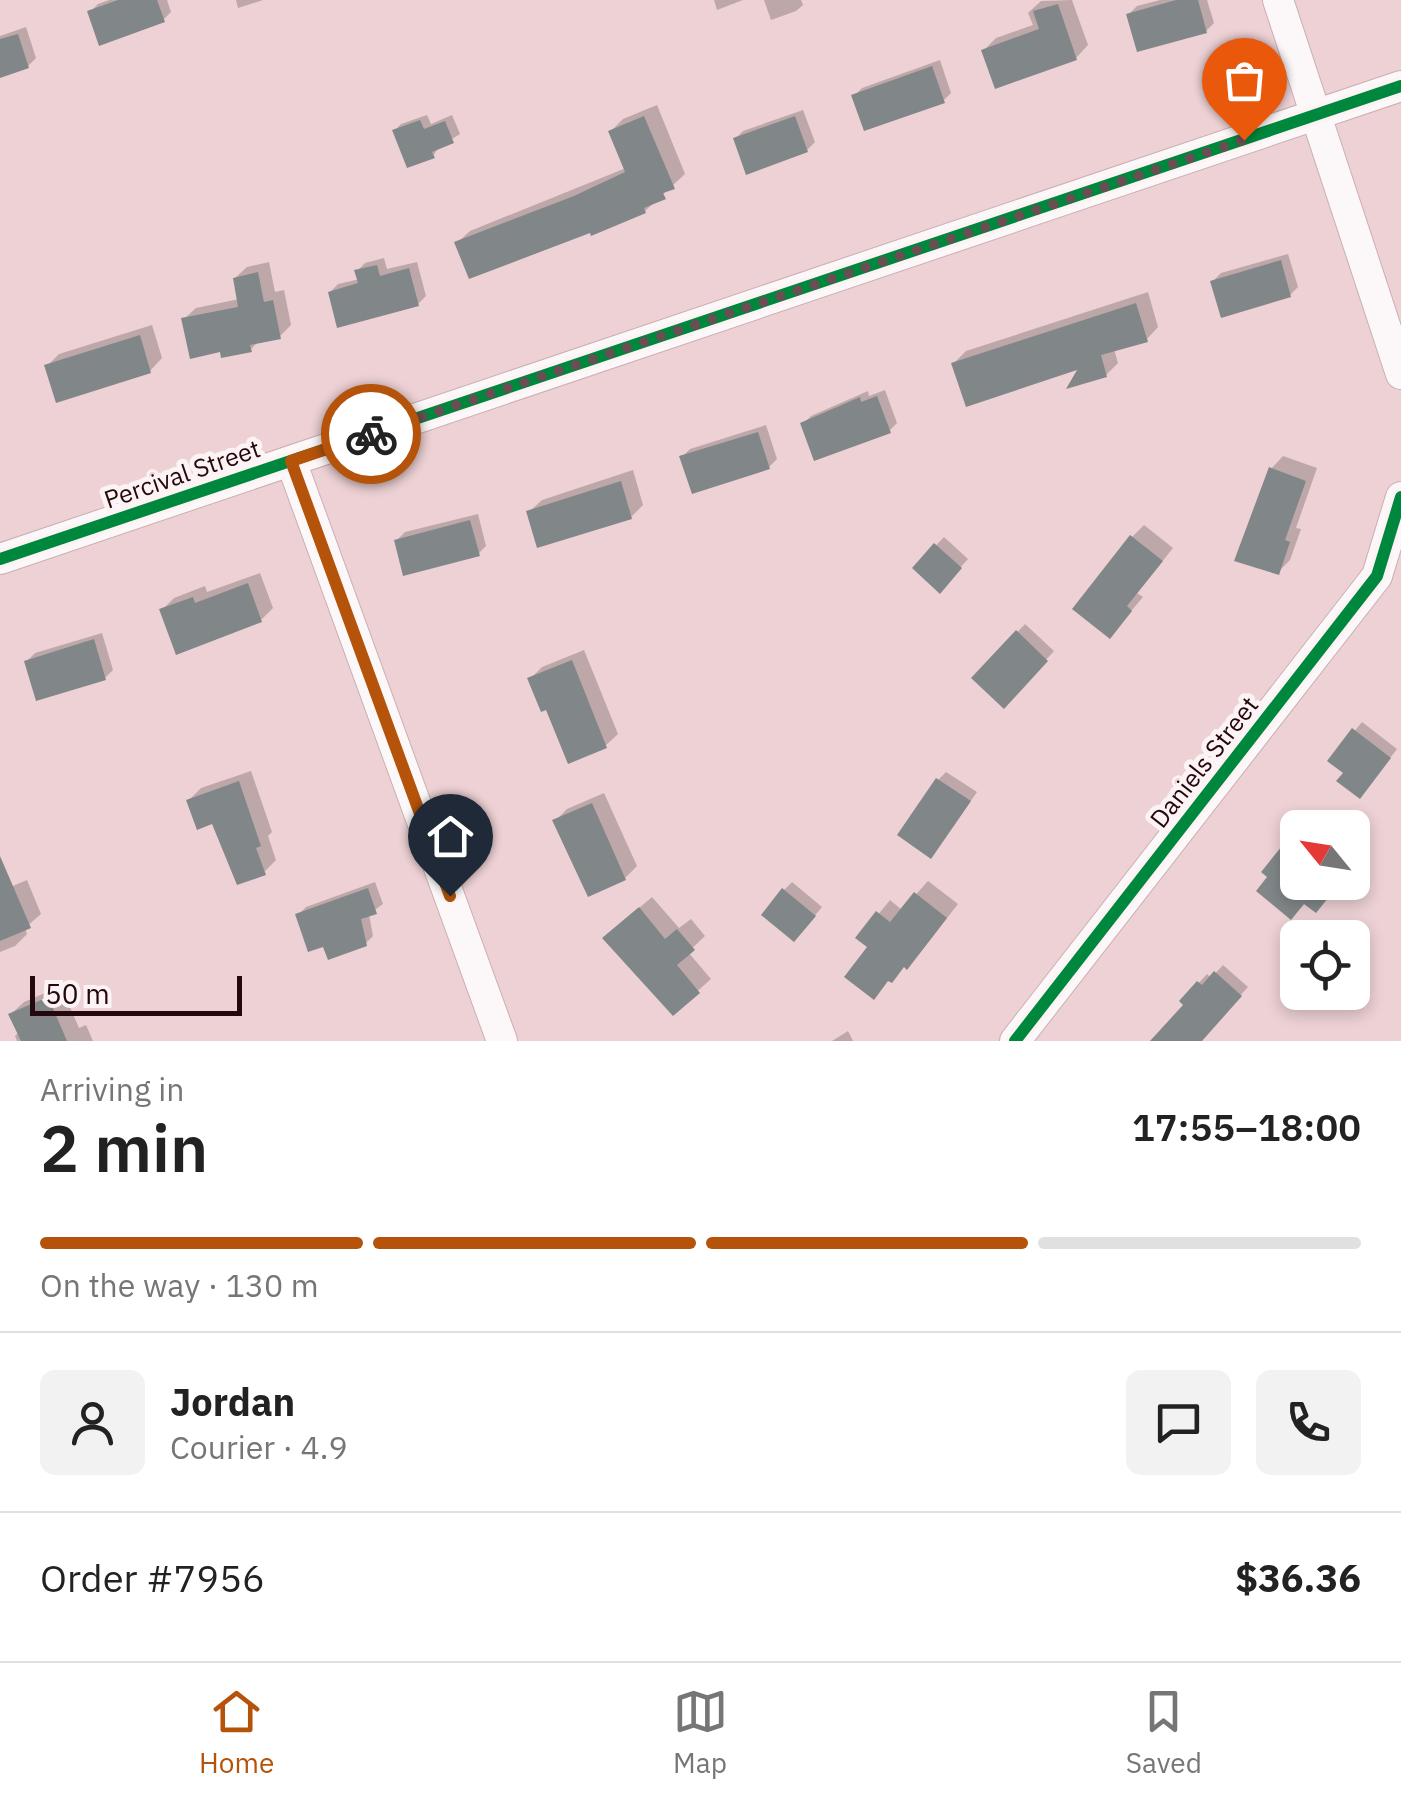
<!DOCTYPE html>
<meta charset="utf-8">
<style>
body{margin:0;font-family:"IBM Plex Sans",sans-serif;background:#f2f2f2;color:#222;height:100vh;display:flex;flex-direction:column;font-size:38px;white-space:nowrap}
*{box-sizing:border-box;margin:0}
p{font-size:32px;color:#767676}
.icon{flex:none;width:55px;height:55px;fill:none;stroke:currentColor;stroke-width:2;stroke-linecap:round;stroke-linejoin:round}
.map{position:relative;height:1041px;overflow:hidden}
.drawer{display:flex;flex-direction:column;background:#fff;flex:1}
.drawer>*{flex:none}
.needle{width:65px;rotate:300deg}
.fabs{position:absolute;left:1280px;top:810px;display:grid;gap:20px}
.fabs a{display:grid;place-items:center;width:90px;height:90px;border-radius:15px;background:#fff;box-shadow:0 5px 15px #0003;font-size:50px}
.scale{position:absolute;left:30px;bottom:25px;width:212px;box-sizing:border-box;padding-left:10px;border:5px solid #24080d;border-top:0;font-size:28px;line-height:35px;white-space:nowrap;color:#24080d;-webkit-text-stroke:8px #fcf3f4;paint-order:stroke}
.pin{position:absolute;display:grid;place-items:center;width:85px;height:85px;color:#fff;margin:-102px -42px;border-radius:50% 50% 50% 0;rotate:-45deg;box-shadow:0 0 10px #0007}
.pin .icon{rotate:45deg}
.courier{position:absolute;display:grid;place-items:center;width:100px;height:100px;margin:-50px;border:8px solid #b45309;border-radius:50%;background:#fff;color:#222;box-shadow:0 2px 12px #0007}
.overview em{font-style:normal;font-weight:600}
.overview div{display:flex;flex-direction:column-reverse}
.overview{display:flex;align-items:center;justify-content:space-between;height:170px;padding:0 40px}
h1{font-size:65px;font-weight:600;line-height:75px}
.bar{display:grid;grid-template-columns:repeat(4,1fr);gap:15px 10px;align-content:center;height:120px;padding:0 40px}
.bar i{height:12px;border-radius:8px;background:#e0e0e0}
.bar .on{background:#b45309}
.bar p{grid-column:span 4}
.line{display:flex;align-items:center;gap:25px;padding:0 40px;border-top:2px solid #e0e0e0}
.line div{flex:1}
.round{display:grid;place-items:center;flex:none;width:105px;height:105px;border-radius:15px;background:#f2f2f2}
.tabs{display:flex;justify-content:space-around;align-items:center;height:140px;border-top:2px solid #e0e0e0;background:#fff;font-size:28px;color:#767676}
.tabs a{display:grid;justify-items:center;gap:5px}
.tabs .on{color:#b45309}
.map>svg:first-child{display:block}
.shadow{fill:#0003}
.building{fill:#818788}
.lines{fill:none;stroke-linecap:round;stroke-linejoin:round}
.street-casing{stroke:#cbafb2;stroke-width:32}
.street{stroke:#fcf8f9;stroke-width:30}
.cycleway-casing{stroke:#fcf3f4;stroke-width:19}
.cycleway{stroke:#00873e;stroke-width:12}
.done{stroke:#6a4e53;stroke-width:10;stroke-dasharray:0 18}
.route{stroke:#b45309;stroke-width:12}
.labels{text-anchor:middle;stroke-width:10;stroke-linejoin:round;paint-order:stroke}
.street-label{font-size:25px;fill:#24080d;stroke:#fcf3f4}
</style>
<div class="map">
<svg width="1401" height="1041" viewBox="0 0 1401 1041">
<rect width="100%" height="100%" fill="#edd1d4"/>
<!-- shadow -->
<path class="shadow" d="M109,0H167L171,12L163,20L90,12L98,4Z
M236,0H263L238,8Z
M714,0H743L717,10Z
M764,0H801L803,5L796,11L771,20Z
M1072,0L1088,45L1076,58L984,50L996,38L1033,25L1028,13L1041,1Z
M1160,0H1207L1214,23L1206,31L1129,14L1137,6Z
M26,27L36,58L28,66L0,75V36Z
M940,60L951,93L943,101L854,96L862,88Z
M657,105L685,174L645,211L457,243L470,231L626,168L611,131L623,119Z
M803,110L815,142L807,150L735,139L743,131Z
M427,115L431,124L452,115L460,134L439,147L433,156L395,130L401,124Z
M1288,254L1298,287L1290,295L1213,281L1221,273Z
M384,258L387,269L417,262L426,296L418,304L330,292L338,284L360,279L357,271L365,263Z
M269,262L275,292L284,290L291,325L279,337L259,341L251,349L184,319L196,308L239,299L235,278L247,267Z
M1148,292L1158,327L1146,340L1114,349L1118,363L1106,375L1082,366L954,363L966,351Z
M152,325L162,358L150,371L47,366L59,354Z
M885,390L897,423L889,431L803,424L811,416L868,391L869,396Z
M766,425L777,459L769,467L682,457L690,449Z
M1283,456L1317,468L1296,528L1301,529L1290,560L1278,572L1271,469Z
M633,470L643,505L631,517L529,512L542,500Z
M478,514L486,546L478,554L397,540L405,532Z
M1144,525L1173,548L1137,593L1143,597L1121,623L1132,537Z
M944,537L968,559L940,590L915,568Z
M260,573L273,608L261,620L162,610L174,598L205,586L207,592Z
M1025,624L1054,651L1004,706L974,678Z
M102,633L113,670L105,678L27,661L35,653Z
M584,650L618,734L605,746L547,707L530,679L542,667Z
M1362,722L1397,749L1367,788L1331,760Z
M251,771L272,832L268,836L276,860L264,872L189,800L201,788Z
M946,772L977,792L938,848V780Z
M604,793L637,866L625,878L555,821L567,809Z
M1296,836L1298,882H1341L1316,910L1306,902L1291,917L1259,891L1271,876L1265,871Z
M1352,843L1365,853L1352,868Z
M0,868L8,888L27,880L41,914L25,928L27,934L15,946L0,952Z
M928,881L958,904L919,954L870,947L859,938L890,900L902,910Z
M375,882L383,904L369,914L373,936L365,944H324L298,915L306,907Z
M792,882L822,907L802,931L784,890Z
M652,897L679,928L691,919L705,936L688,952L711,979L673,1013L618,926Z
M1223,965L1248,987L1199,1041H1173L1186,1004L1182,1001L1207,974L1211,978Z
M61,986L79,1028L86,1025L93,1041H17L15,1036L19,1032L11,1014L24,1002Z
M848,1031L853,1041H832Z"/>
<!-- building -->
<path class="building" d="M118,0H157L165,22L99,46L87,11Z
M1176,0H1198L1207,33L1137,52L1126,14Z
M1058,4L1077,60L995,89L981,50L1039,29L1033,11Z
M18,34L29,68L0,78V39Z
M932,66L945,103L864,131L851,95Z
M644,116L675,189L663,193L666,199L644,208L646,213L591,236L590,233L469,279L454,242L574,196L625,172L608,131Z
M795,116L808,152L746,175L733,138Z
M420,120L424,129L445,121L454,143L432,152L435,158L407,168L392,130Z
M1281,260L1291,297L1221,318L1210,281Z
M377,265L380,276L409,268L419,306L337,328L328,292L358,283L354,270Z
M258,272L264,302L273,300L281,339L250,345L252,352L221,358L220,352L190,359L181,318L238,307L233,278Z
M1136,303L1148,342L1101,355L1107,377L1066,389L1077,370L966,407L951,363Z
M140,335L151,373L56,403L44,365Z
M877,396L891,433L814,461L800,423L860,397L861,402Z
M758,432L770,469L692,494L679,456Z
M1269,467L1306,481L1285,540L1290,542L1279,575L1234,561Z
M621,481L632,519L537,548L526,511Z
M470,520L480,556L403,576L394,540Z
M1130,535L1163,561L1127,606L1132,611L1110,639L1072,609Z
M934,543L962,568L940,594L912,568Z
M248,583L262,622L176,655L159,609L193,597L195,603Z
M1016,630L1048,661L1004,709L971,678Z
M94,639L106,680L36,701L24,661Z
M572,660L607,748L568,764L546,710L541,712L527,678Z
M1352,728L1391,758L1360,799L1336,781L1343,773L1327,761Z
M936,778L971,801L931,859L897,835Z
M239,781L261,846L256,848L266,875L237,885L212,824L197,830L186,800Z
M592,803L626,880L588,897L552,820Z
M1282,846L1298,859V882H1341L1316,913L1304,904L1291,920L1256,891L1267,877L1261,872Z
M0,856L31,928L0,941Z
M368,888L377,914L361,919L367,946L328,960L323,947L308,952L295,914Z
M782,888L816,916L794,942L761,915Z
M914,892L947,918L907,970L904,967L892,983L888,981L874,1000L844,977L867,947L855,938L876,911L890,922Z
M639,907L665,939L677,929L695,950L677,965L700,993L673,1016L602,938Z
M1214,971L1242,996L1202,1041H1150L1183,1005L1179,1001L1197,981L1202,985Z
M48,997L67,1041H21L8,1014Z"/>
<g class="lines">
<defs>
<path id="street" d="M1278,0L1401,374
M291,461L502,1041
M0,559L1401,86
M1015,1041L1377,576L1401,497"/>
</defs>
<!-- street casing -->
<use href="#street" class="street-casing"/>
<!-- street -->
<use href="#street" class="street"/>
<defs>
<path id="cycleway" d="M0,559L1401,86
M1015,1041L1377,576L1401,497"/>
</defs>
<!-- cycleway casing -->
<use href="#cycleway" class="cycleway-casing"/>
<!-- cycleway -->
<use href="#cycleway" class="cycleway"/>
</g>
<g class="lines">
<!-- done -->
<path class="done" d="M371,434L1244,140"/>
<!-- route -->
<path class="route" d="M371,434L291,461L450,896"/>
</g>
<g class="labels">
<!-- street labels -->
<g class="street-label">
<text transform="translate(182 474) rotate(-19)" y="9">Percival Street</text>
<text transform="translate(1204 762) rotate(-52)" y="9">Daniels Street</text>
</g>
</g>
</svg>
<div class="fabs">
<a><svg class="needle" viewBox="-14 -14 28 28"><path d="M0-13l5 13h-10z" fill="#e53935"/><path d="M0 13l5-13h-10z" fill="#767676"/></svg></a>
<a><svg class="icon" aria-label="locate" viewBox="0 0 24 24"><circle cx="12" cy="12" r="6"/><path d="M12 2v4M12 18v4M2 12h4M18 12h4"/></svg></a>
</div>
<div class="scale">50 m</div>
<div class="pin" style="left:1244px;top:140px;background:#ea580c"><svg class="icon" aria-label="bag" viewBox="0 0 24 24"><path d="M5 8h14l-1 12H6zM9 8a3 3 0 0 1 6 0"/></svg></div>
<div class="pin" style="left:450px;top:896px;background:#1f2937"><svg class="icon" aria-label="home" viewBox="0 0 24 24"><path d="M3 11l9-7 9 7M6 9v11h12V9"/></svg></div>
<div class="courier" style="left:371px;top:434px"><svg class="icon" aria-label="bike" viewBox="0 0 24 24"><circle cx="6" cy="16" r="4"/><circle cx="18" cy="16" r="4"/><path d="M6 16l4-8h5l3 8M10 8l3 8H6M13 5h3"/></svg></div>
</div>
<section class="drawer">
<div class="overview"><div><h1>2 min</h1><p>Arriving in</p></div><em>17:55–18:00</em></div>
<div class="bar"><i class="on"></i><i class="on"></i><i class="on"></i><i></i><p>On the way · 130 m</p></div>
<div class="line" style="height:180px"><a class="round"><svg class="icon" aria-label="person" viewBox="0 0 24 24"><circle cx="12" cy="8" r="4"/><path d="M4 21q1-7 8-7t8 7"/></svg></a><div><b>Jordan</b><p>Courier · 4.9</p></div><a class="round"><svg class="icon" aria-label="chat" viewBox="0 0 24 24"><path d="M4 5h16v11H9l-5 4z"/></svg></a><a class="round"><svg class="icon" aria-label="phone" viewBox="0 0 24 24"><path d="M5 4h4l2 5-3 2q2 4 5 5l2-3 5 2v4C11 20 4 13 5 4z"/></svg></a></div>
<div class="line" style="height:130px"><div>Order #7956</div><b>$36.36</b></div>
</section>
<nav class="tabs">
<a class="on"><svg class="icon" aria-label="home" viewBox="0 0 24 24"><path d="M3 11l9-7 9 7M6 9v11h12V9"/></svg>Home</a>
<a><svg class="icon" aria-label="map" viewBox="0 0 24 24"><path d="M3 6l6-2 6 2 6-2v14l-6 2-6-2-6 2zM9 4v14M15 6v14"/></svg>Map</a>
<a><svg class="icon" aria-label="saved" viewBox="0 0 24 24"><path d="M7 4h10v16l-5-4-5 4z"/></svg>Saved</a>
</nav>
